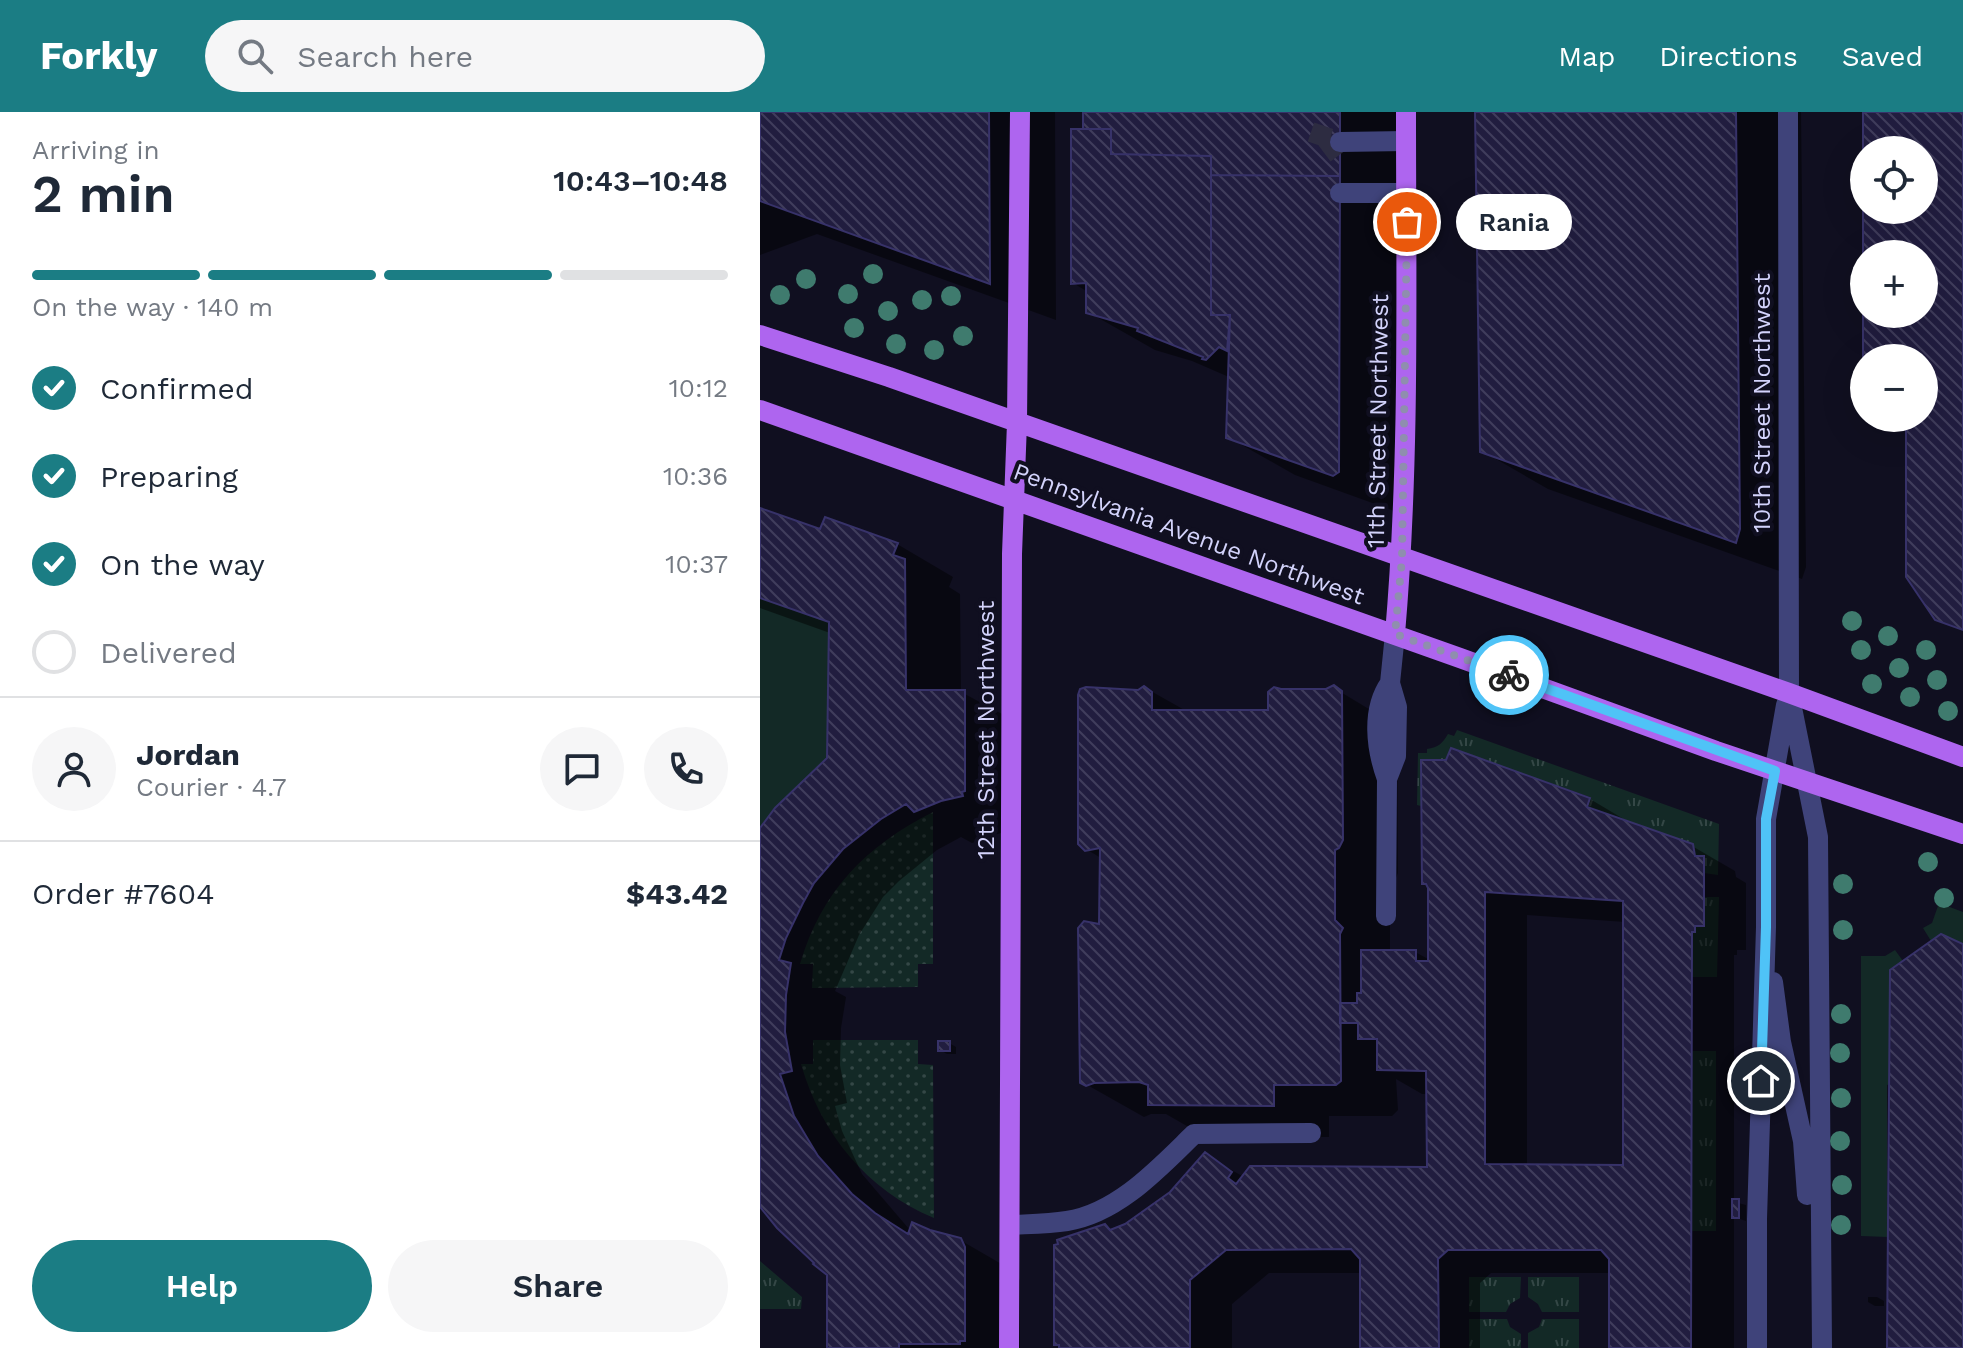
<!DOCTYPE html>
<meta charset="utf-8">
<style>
body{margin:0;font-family:"Work Sans",sans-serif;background:#f6f6f7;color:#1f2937;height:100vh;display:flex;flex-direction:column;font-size:30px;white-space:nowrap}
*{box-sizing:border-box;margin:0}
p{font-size:26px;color:#747a83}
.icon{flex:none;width:44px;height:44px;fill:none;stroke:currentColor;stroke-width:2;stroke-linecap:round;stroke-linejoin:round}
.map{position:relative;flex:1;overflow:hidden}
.details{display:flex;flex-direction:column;background:#fff;width:760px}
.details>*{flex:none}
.fabs{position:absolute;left:1090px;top:24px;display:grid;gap:16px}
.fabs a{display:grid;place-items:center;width:88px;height:88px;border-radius:50%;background:#fff;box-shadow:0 8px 32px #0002;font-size:40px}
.pin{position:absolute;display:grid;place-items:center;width:68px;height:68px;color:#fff;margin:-34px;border:4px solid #fff;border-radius:50%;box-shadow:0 2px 8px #0007}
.courier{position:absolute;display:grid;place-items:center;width:80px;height:80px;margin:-40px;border:6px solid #4fc3f7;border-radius:50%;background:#fff;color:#222;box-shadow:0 2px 10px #0007}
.bubble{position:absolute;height:56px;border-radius:28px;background:#fff;box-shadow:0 8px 32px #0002;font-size:26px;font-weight:600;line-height:56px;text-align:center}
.headline em{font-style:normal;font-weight:600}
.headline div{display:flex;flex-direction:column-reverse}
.headline{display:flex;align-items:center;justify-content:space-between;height:136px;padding:0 32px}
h1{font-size:52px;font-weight:600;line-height:60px}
.bar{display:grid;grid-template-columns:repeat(4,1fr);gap:12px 8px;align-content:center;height:96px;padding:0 32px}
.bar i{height:10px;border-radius:6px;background:#e0e1e3}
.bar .on{background:#1b7d84}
.bar p{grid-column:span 4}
.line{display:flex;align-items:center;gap:20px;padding:0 32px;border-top:2px solid #e0e1e3}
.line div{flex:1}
.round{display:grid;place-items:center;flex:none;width:84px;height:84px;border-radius:42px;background:#f6f6f7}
ol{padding:0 32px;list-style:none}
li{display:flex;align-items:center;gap:24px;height:88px}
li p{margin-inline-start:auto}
li .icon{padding:8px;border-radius:50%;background:#1b7d84;color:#fff;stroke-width:4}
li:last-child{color:#747a83}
li i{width:44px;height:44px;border:4px solid #e0e1e3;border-radius:50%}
.cta{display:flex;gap:16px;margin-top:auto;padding:16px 32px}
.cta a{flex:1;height:92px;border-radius:48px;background:#1b7d84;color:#fff;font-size:32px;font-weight:600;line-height:92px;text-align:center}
.cta a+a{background:#f6f6f7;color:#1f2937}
header{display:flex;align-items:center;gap:48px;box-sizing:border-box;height:112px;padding:0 40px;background:#1b7d84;color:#fff}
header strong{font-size:38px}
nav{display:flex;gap:44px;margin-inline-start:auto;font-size:28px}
.search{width:560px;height:72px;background:#f6f6f7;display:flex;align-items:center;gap:20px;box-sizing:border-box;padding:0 28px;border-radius:44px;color:#747a83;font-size:30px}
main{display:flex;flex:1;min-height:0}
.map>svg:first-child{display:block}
.grass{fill:url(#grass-tufts)}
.park{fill:url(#park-dots)}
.garden{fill:#132926}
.shadow{fill:#0007;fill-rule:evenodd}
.building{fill:url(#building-back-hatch);stroke:#373269;stroke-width:2;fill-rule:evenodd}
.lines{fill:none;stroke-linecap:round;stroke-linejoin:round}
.minor-tunnel{stroke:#2d2c41;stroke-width:20;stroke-dasharray:20 10;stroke-linecap:butt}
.minor{stroke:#3f437a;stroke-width:20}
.major{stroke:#ae65ef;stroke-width:20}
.tree{fill:#3f7b6e}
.done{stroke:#8f8eae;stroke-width:8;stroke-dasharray:0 14.4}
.route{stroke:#4fc3f7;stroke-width:10}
.labels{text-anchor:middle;stroke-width:8;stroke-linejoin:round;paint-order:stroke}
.street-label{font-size:24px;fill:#d3d3fb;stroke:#100f20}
</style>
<header>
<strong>Forkly</strong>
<div class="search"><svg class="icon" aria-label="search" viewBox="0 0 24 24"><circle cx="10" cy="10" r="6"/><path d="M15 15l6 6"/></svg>Search here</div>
<nav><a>Map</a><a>Directions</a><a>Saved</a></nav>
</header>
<main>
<section class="details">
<div class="headline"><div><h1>2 min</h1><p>Arriving in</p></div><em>10:43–10:48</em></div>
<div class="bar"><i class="on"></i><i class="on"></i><i class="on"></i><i></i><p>On the way · 140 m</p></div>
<ol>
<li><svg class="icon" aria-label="check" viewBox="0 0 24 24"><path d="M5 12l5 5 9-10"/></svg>Confirmed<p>10:12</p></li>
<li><svg class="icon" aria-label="check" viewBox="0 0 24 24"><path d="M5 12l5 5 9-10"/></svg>Preparing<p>10:36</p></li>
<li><svg class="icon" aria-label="check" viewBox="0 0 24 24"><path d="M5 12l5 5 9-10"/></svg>On the way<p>10:37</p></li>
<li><i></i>Delivered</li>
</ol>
<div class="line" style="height:144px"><a class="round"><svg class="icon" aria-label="person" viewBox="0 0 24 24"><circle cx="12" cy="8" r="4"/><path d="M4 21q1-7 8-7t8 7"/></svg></a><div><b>Jordan</b><p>Courier · 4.7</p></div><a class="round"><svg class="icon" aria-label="chat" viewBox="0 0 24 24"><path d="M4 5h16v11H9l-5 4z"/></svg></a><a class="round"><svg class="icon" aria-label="phone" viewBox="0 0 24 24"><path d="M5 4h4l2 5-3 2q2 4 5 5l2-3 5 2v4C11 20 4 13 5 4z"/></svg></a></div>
<div class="line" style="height:104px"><div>Order #7604</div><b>$43.42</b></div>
<div class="cta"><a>Help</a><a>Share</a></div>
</section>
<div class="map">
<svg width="1203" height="1236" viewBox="0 0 1203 1236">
<defs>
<pattern id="grass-tufts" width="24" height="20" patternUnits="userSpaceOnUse" patternTransform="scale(2)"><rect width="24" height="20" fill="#132926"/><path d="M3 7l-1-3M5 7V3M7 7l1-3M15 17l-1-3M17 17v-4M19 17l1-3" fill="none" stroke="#344746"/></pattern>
<pattern id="park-dots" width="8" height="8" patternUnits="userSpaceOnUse" patternTransform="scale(2)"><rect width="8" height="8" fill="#132926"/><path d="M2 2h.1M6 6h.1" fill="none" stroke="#344746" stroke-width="1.8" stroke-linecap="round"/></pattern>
<pattern id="building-back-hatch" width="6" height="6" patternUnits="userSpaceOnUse" patternTransform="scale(2)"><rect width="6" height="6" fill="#211d3f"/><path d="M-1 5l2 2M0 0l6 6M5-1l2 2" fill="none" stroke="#403d5c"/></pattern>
</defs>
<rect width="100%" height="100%" fill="#100f20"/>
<!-- grass -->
<path class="grass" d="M697,618L959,712L958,763L944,761V744H935L933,732L827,695L830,685L691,637L686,648L661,649V694L657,693L658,641H667V637C679,635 682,632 688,622L694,624Z
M944,785H959L957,865H932V820H935V814H944Z
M932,939H956V1119H931Z
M0,1149L42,1185L41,1197H0Z
M709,1165H761L760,1186L750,1192L746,1200H709Z
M768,1165H819V1200H782L778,1192L768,1185Z
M709,1207H747L750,1215L761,1222V1236H709Z
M782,1207H819V1236H768V1221L779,1215Z"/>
<!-- park -->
<path class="park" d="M173,700V852H158V875L52,876L53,852H40C62,778 106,734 173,700Z
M53,928H158V952L173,953L174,1106C107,1078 61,1022 41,952H53Z"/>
<!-- garden -->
<path class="garden" d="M0,486L69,510L67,646L15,696L0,716Z
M1179,791L1203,800V832L1181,823L1171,829L1163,816L1172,811Z
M1135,838L1143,849L1130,859L1131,972L1127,973V1125L1101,1124V844H1125Z"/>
<!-- shadow -->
<path class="shadow" d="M0,0H295L296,208L57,122L0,143Z
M325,0H645L640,401L535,363L468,325L469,265L432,249L395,238L328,200V180L313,171Z
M717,0H1041L1046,455L1042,467L788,377L722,339Z
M0,398L61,420L137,432L193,465L189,475L200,482L201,580L261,612L258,715L212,731L201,725L177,738L139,769L123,785L99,823L75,879L86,885L81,916L80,953L87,991L75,994L82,1019L102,1062L149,1117L200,1128L257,1161L260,1169V1236H69V1162L0,1094V722L69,647L70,521L0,496Z
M574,576L637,614L638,761L635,768L630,770V840H655L670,848V775L664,771L692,639L830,687L872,712L932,734L975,759L976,765L986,771V838H977V843H974V1090L986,1093V1109L974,1105V1236H851V1161H731L720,1171V1236H602V1161H509L472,1192V1236H302L296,1232L345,1114L354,1119L366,1113L412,1081L445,1043L484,1065L669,1057L668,982H662L636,967L638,998L632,1004H569V1025H446L406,1002H391L384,1005L322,970L341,814V746L326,737L378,580L389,578L428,600H510ZM767,803L865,810V1055L767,1054Z
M189,931L196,935V942H187L180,938Z
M1108,1185H1117L1124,1189V1194H1115L1108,1190Z"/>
<!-- building -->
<path class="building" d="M0,0H229L230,172L0,89Z
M323,0H580V64L451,63V44L351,42V17H323Z
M715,0H976L980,417L976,431L720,340Z
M1103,0H1203V518L1175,508L1146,465V306H1164V246H1104L1103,281ZM1104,38H1164V98H1104ZM1104,142H1164V202H1104Z
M311,17H351V42L451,44V203H470L467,239L459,235L446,248L442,247L443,245L377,219L378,216L326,201V171L311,172Z
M451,63L580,64L579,360L573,364L466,326L470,203H451Z
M0,396L60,417L65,405L138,431L133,443L145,447L146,578H205V679L202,680L203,684L181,689L154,700L146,692L121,707L83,737L54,771L43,791L26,826L19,848L31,851L26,883L25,920L32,959L20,962L34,1004L58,1044L92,1082L115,1101L148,1122L152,1110L170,1118L201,1126L205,1135V1229H200V1232H139V1236H67V1163L53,1152L54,1151L17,1116L0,1095V716L15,696L67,646L69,510L0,486Z
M574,573L582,579L583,728L579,736L575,738V808L583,816L580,822L581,969L576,973H514V994L388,993V973L379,970L334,971L326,974L320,971L318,816L324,809L339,812L340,736L325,739L318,732V583L320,577L326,575L378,578L384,574L392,580V598H508V580L514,575L521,577H566Z
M691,636L830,686L827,695L933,732L935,744H944V814H935V820H932L931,1236H849V1147L841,1138H688L678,1147L679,1236H600V1147L591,1137L466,1138L430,1168V1236H299V1233H294V1133L298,1132L297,1128L345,1112L350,1118L365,1112L410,1080L445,1040L472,1060L468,1066L476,1072L490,1054L667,1055L666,959L617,958V927H598V911H580V891H597V881H601V838H656V849H668V776L666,772H662L661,648H686ZM725,780L863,789V1053L725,1052Z
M1181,822L1203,832V1236H1127L1130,858Z
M178,929H190V939H178Z
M972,1087H979V1106H972Z"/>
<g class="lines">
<!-- minor-tunnel -->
<path class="minor-tunnel" d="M551,20L580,30L564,42"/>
<!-- minor -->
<path class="minor" d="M1028,0L1029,581L1058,725L1062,1236
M580,30L646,29
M580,81H647
M630,571C611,598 616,637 627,667L636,644L637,595L630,571L635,522
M626,804L627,667
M1013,870L1021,930L1043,1029L1047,1083
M250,1113C269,1112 288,1112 307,1109C358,1101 399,1056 434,1022L551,1021
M997,1236V1107L1006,815V707L1026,593"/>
<!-- major -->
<path class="major" d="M0,223L129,265L1029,581L1203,645
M0,298L700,546L956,639L1203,722
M635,522C650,349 646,174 646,0
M249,1236L252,442L257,311L260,0"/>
</g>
<!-- trees -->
<g class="tree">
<circle cx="113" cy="162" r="10"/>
<circle cx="46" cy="167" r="10"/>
<circle cx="88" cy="182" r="10"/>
<circle cx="20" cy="183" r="10"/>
<circle cx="191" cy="184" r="10"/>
<circle cx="162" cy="188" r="10"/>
<circle cx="128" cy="199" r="10"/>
<circle cx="94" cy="216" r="10"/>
<circle cx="203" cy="224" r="10"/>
<circle cx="136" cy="232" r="10"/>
<circle cx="174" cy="238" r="10"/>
<circle cx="1092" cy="509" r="10"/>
<circle cx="1128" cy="524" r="10"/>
<circle cx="1101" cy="538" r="10"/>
<circle cx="1166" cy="538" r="10"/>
<circle cx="1139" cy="556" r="10"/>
<circle cx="1177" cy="568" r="10"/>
<circle cx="1112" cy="572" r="10"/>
<circle cx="1150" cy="585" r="10"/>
<circle cx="1188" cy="599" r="10"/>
<circle cx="1168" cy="750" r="10"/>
<circle cx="1083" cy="772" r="10"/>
<circle cx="1184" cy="786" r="10"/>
<circle cx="1083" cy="818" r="10"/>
<circle cx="1081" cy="902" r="10"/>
<circle cx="1080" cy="941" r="10"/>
<circle cx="1081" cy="986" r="10"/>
<circle cx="1080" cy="1029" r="10"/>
<circle cx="1082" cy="1073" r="10"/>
<circle cx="1081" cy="1113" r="10"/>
</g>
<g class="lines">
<!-- done -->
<path class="done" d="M647,110L642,447L635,522L749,563"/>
<!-- route -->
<path class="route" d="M749,563L1015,659L1006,707V815L1001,969"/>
</g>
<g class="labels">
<!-- street labels -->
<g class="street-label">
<text transform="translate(1002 291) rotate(-90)" y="8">10th Street Northwest</text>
<text transform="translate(618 309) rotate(-89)" y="8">11th Street Northwest</text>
<text transform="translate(429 422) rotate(20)" y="8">Pennsylvania Avenue Northwest</text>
<text transform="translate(226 618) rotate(-90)" y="8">12th Street Northwest</text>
</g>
</g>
</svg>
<div class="fabs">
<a><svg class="icon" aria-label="locate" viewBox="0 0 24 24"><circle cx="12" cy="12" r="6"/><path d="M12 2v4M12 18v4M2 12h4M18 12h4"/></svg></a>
<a>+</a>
<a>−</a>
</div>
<div class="pin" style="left:647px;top:110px;background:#ea580c"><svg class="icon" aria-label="bag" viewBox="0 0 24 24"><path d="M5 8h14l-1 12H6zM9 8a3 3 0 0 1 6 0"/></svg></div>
<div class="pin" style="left:1001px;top:969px;background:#1f2937"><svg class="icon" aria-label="home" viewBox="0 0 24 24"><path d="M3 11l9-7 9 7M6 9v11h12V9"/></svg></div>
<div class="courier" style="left:749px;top:563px"><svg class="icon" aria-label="bike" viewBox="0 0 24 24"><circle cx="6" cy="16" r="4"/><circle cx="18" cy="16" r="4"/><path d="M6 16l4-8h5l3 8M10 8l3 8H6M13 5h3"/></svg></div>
<div class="bubble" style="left:696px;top:82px;width:116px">Rania</div>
</div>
</main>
